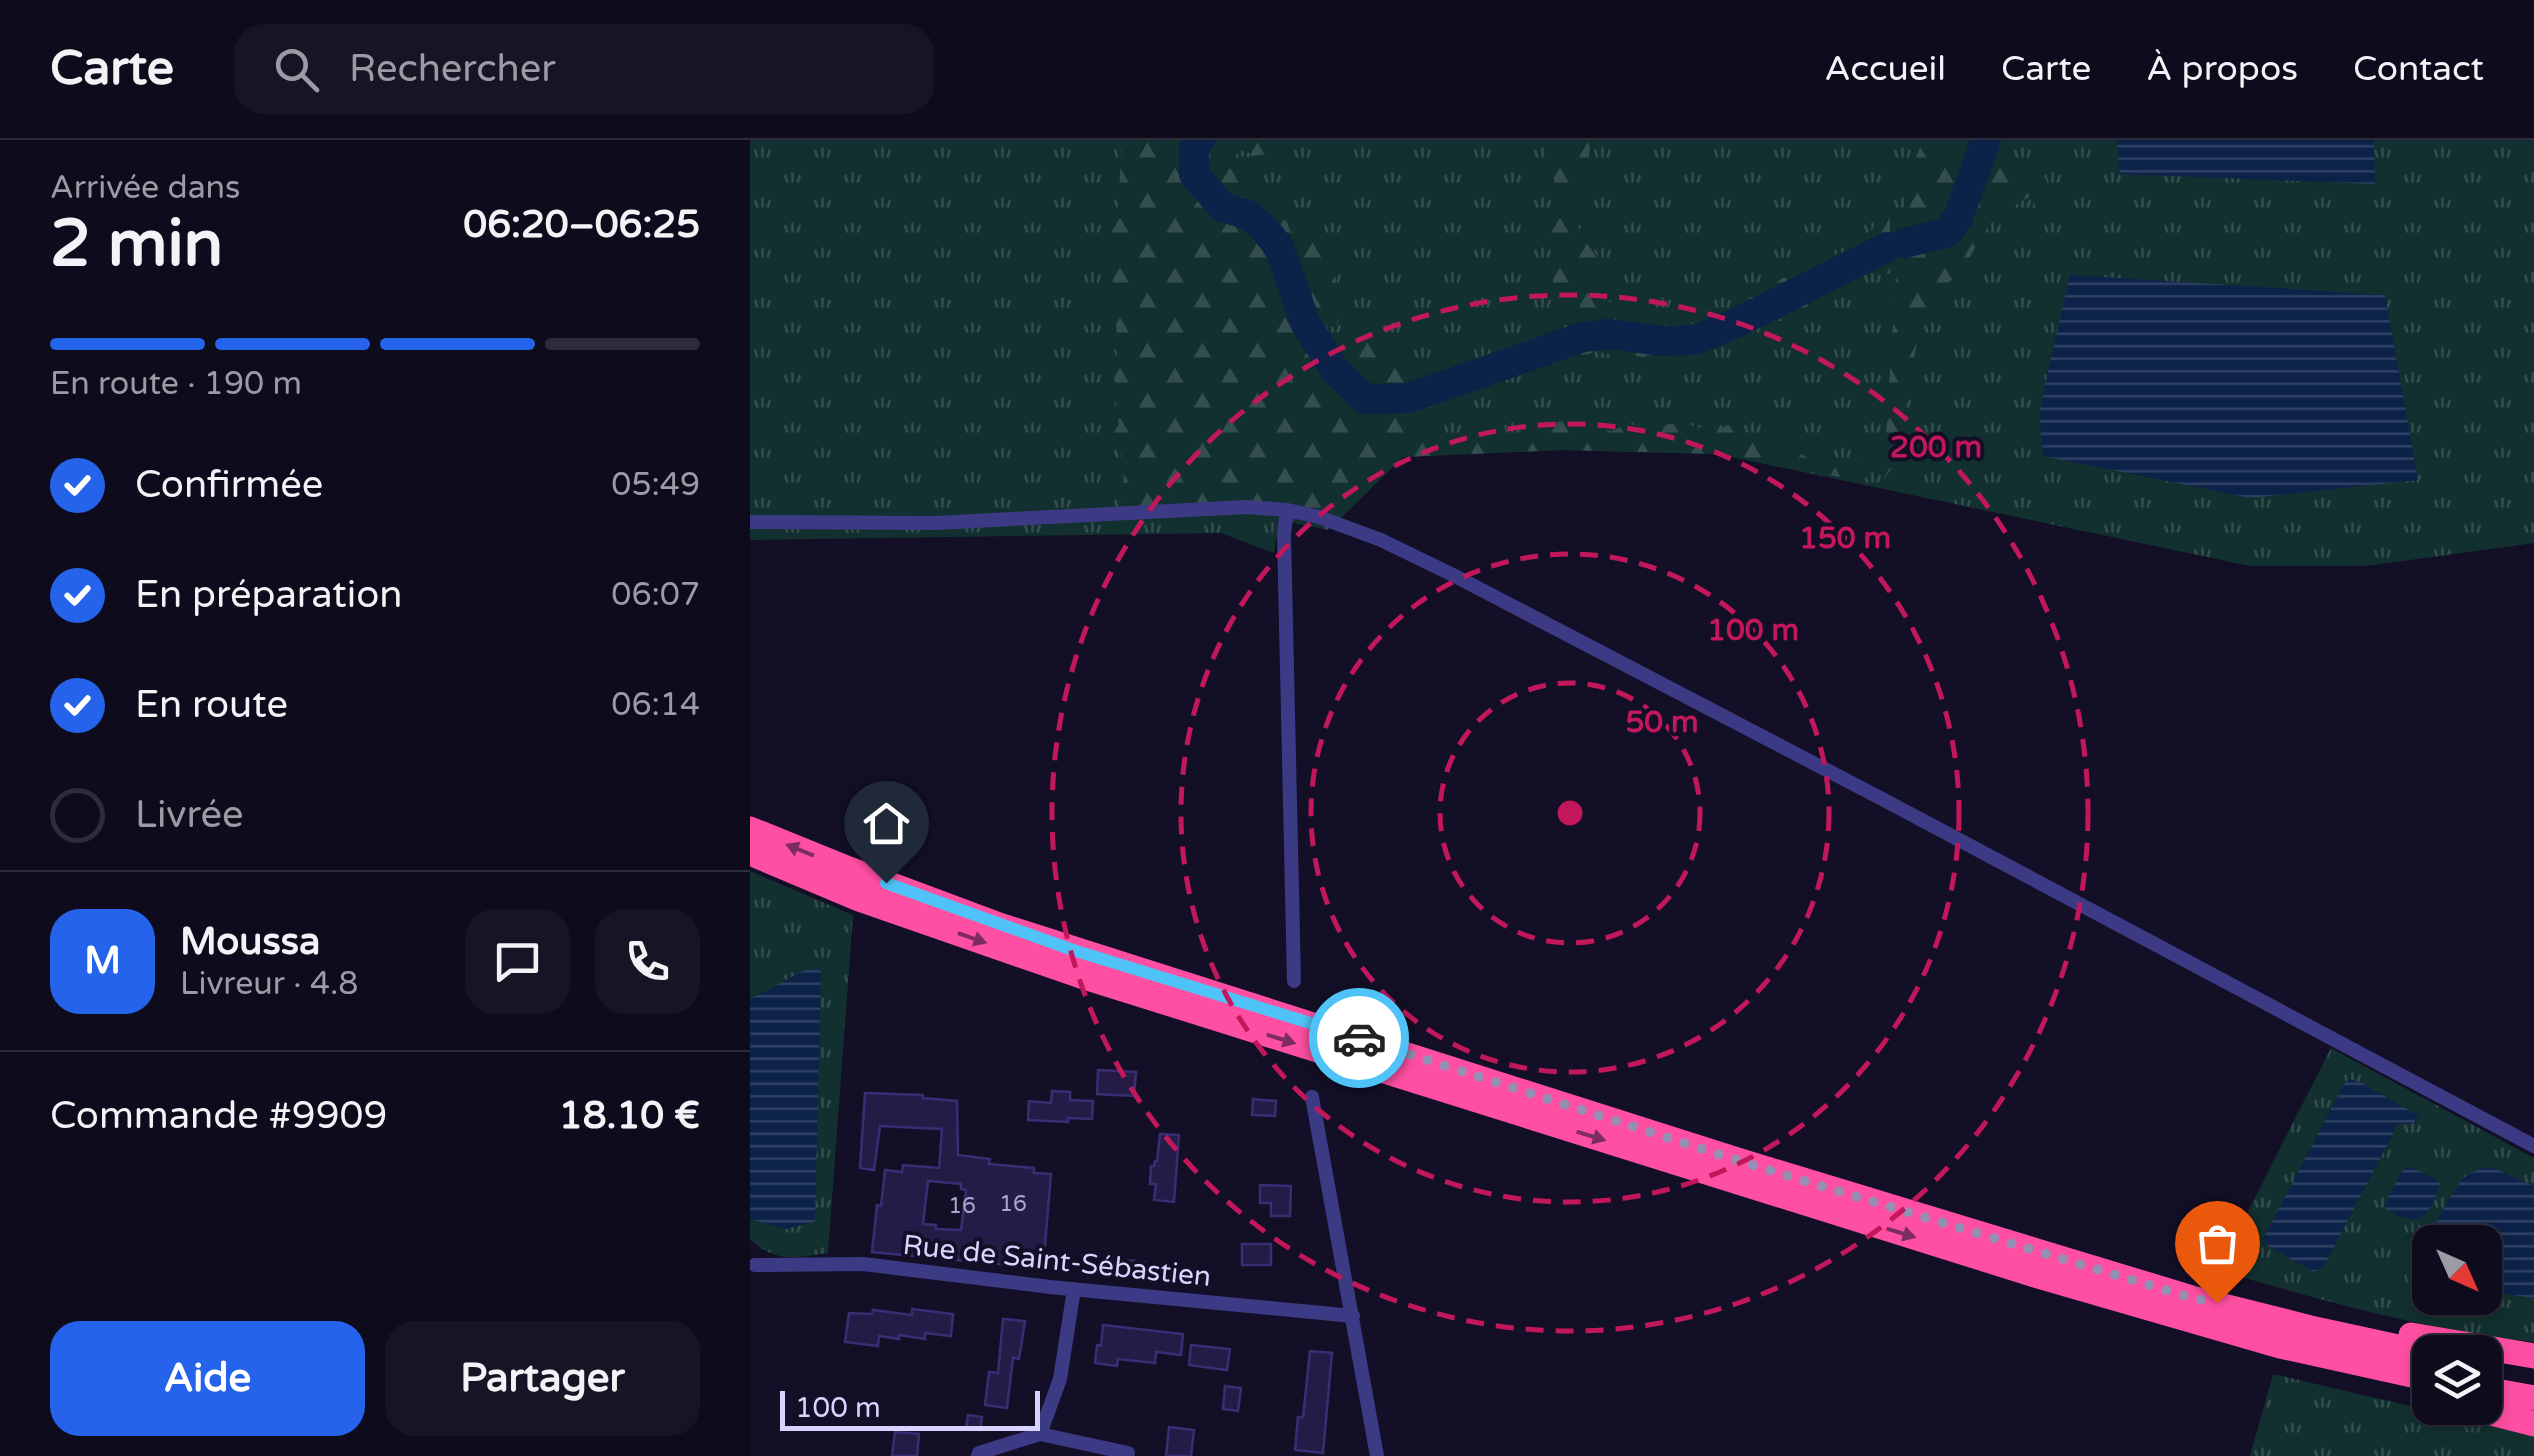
<!DOCTYPE html>
<html lang="fr">
<meta charset="utf-8">
<style>
body{margin:0;font-family:"Varela Round",sans-serif;background:#171425;color:#f1f3f6;height:100vh;display:flex;flex-direction:column;font-size:38px;white-space:nowrap}
*{box-sizing:border-box;margin:0}
p{font-size:32px;color:#9b9ba3}
.icon{flex:none;width:55px;height:55px;fill:none;stroke:currentColor;stroke-width:2;stroke-linecap:round;stroke-linejoin:round}
.map{position:relative;flex:1;overflow:hidden}
.panel{display:flex;flex-direction:column;background:#0e0b1c;width:750px}
.panel>*{flex:none}
.needle{width:65px;rotate:135deg}
.fabs{position:absolute;left:1662px;top:1085px;display:grid;gap:20px}
.fabs a{display:grid;place-items:center;width:90px;height:90px;border-radius:20px;background:#0e0b1c;box-shadow:0 5px 15px #0003,0 0 0 2px #2e2b3b;font-size:50px}
.scale{position:absolute;left:30px;bottom:25px;width:260px;box-sizing:border-box;padding-left:10px;border:5px solid #d9d4ff;border-top:0;font-size:28px;line-height:35px;white-space:nowrap;color:#d9d4ff;-webkit-text-stroke:8px #130f26;paint-order:stroke}
.pin{position:absolute;display:grid;place-items:center;width:85px;height:85px;color:#fff;margin:-102px -42px;border-radius:50% 50% 50% 0;rotate:-45deg;box-shadow:0 0 10px #0007}
.pin .icon{rotate:45deg}
.courier{position:absolute;display:grid;place-items:center;width:100px;height:100px;margin:-50px;border:8px solid #4fc3f7;border-radius:50%;background:#fff;color:#222;box-shadow:0 2px 12px #0007}
.summary em{font-style:normal;font-weight:700}
.summary div{display:flex;flex-direction:column-reverse}
.summary{display:flex;align-items:center;justify-content:space-between;height:170px;padding:0 50px}
h1{font-size:65px;font-weight:700;line-height:75px}
.bar{display:grid;grid-template-columns:repeat(4,1fr);gap:15px 10px;align-content:center;height:120px;padding:0 50px}
.bar i{height:12px;border-radius:8px;background:#2e2b3b}
.bar .selected{background:#2563eb}
.bar p{grid-column:span 4}
.line{display:flex;align-items:center;gap:25px;padding:0 50px;border-top:2px solid #2e2b3b}
.line div{flex:1}
.round{display:grid;place-items:center;flex:none;width:105px;height:105px;border-radius:30px;background:#171425}
ol{padding:0 50px;list-style:none}
li{display:flex;align-items:center;gap:30px;height:110px}
li p{margin-inline-start:auto}
li .icon{padding:10px;border-radius:50%;background:#2563eb;color:#fff;stroke-width:4}
li:last-child{color:#9b9ba3}
li i{width:55px;height:55px;border:5px solid #2e2b3b;border-radius:50%}
.action{display:flex;gap:20px;margin-top:auto;padding:20px 50px}
.action a{flex:1;height:115px;border-radius:30px;background:#2563eb;color:#fff;font-size:40px;font-weight:700;line-height:115px;text-align:center}
.action a+a{background:#171425;color:#f1f3f6}
header{display:flex;align-items:center;gap:60px;box-sizing:border-box;height:140px;padding:0 50px;background:#0e0b1c;border-bottom:2px solid #2e2b3b}
header strong{font-size:48px}
nav{display:flex;gap:55px;margin-inline-start:auto;font-size:35px}
.search{width:700px;height:90px;background:#171425;display:flex;align-items:center;gap:25px;box-sizing:border-box;padding:0 35px;border-radius:30px;color:#9b9ba3;font-size:38px}
main{display:flex;flex:1;min-height:0}
.map>svg:first-child{display:block}
.grass{fill:url(#grass-tufts);fill-rule:evenodd}
.forest{fill:url(#forest-firs)}
.water{fill:url(#water-rules)}
.lines{fill:none;stroke-linecap:round;stroke-linejoin:round}
.river{stroke:#0c2248;stroke-width:30}
.building{fill:#241b47;stroke:#3b2d73;stroke-width:2.5;fill-rule:evenodd}
.street{stroke:#3d3a85;stroke-width:14}
.highway{stroke:#ff4fa3;stroke-width:25}
.oneway{fill:#7d2c5e}
.done{stroke:#948fb3;stroke-width:10;stroke-dasharray:0 18}
.route{stroke:#4fc3f7;stroke-width:12}
.ring{fill:none;stroke:#c2185b;stroke-width:5;stroke-dasharray:18 12}
.labels{text-anchor:middle;stroke-width:8;stroke-linejoin:round;paint-order:stroke}
.number-label{font-size:22px;fill:#aca6d1}
.street-label{font-size:28px;fill:#d9d4ff;stroke:#130f26}
.centre{fill:#c2185b;stroke:#130f26;stroke-width:5}
.ring-label{font-size:30px;text-anchor:middle;font-weight:bold;fill:#c2185b;stroke:#130f26;stroke-width:8;stroke-linejoin:round;paint-order:stroke}
</style>
<header>
<strong>Carte</strong>
<div class="search"><svg class="icon" aria-label="search" viewBox="0 0 24 24"><circle cx="10" cy="10" r="6"/><path d="M15 15l6 6"/></svg>Rechercher</div>
<nav><a>Accueil</a><a>Carte</a><a>À propos</a><a>Contact</a></nav>
</header>
<main>
<section class="panel">
<div class="summary"><div><h1>2 min</h1><p>Arrivée dans</p></div><em>06:20–06:25</em></div>
<div class="bar"><i class="selected"></i><i class="selected"></i><i class="selected"></i><i></i><p>En route · 190 m</p></div>
<ol>
<li><svg class="icon" aria-label="check" viewBox="0 0 24 24"><path d="M5 12l5 5 9-10"/></svg>Confirmée<p>05:49</p></li>
<li><svg class="icon" aria-label="check" viewBox="0 0 24 24"><path d="M5 12l5 5 9-10"/></svg>En préparation<p>06:07</p></li>
<li><svg class="icon" aria-label="check" viewBox="0 0 24 24"><path d="M5 12l5 5 9-10"/></svg>En route<p>06:14</p></li>
<li><i></i>Livrée</li>
</ol>
<div class="line" style="height:180px"><b class="round" style="background:#2563eb;color:#fff">M</b><div><b>Moussa</b><p>Livreur · 4.8</p></div><a class="round"><svg class="icon" aria-label="chat" viewBox="0 0 24 24"><path d="M4 5h16v11H9l-5 4z"/></svg></a><a class="round"><svg class="icon" aria-label="phone" viewBox="0 0 24 24"><path d="M5 4h4l2 5-3 2q2 4 5 5l2-3 5 2v4C11 20 4 13 5 4z"/></svg></a></div>
<div class="line" style="height:130px"><div>Commande #9909</div><b>18.10 €</b></div>
<div class="action"><a>Aide</a><a>Partager</a></div>
</section>
<div class="map">
<svg width="1784" height="1316" viewBox="0 0 1784 1316">
<defs>
<pattern id="grass-tufts" width="24" height="20" patternUnits="userSpaceOnUse" patternTransform="scale(2.5)"><rect width="24" height="20" fill="#12302f"/><path d="M3 7l-1-3M5 7V3M7 7l1-3M15 17l-1-3M17 17v-4M19 17l1-3" fill="none" stroke="#344d4e"/></pattern>
<pattern id="forest-firs" width="22" height="20" patternUnits="userSpaceOnUse" patternTransform="scale(2.5)"><rect width="22" height="20" fill="#12302f"/><path d="M5 1l3.5 6h-7zM16 11l3.5 6h-7z" fill="#344d4e"/></pattern>
<pattern id="water-rules" width="6" height="5" patternUnits="userSpaceOnUse" patternTransform="scale(2.5)"><rect width="6" height="5" fill="#0c2248"/><path d="M0 2.5h6" fill="none" stroke="#2f4163"/></pattern>
</defs>
<rect width="100%" height="100%" fill="#130f26"/>
<!-- grass -->
<path class="grass" d="M0,0H1784V403L1616,426H1500L967,314L811,310L653,317L578,390L529,380L524,413L471,393L0,400Z
M0,731L103,775L78,1113C43,1118 29,1123 0,1100Z
M1581,908L1784,1018V1202C1677,1190 1572,1161 1468,1130ZM1680,1102H1735V1158H1680Z
M1523,1234L1784,1295V1316H1500Z"/>
<!-- forest -->
<path class="forest" d="M370,0H544L538,18L532,24L519,14L502,16L497,11H488L483,21L486,23L490,16L502,18L503,19L493,39L490,36L485,38L490,43L489,46L480,48L476,44L469,56L471,57L474,53L477,56L475,64L478,66L482,65L486,73L490,70L497,73L501,71L504,78L509,79L510,82L504,88L505,90L513,84L518,88V84H523L529,76L537,82L541,93L544,88C553,97 568,93 570,108L577,105C582,114 593,170 589,180C588,183 586,184 584,187L572,185L568,188L574,197L573,200L580,197L582,199L583,205L592,219L596,217L594,210L599,202C615,204 627,196 638,210V223L662,241L674,237H684L811,194L819,189C817,166 814,175 806,159C800,147 804,122 806,109C794,95 804,88 807,73C808,68 807,62 809,57L792,0H845L840,4C840,21 832,44 823,59C823,72 829,93 836,103C842,110 851,118 855,128C858,136 855,143 856,151C858,159 862,167 865,174L867,175L872,172L883,183L890,176L912,187L916,184L919,188L932,187L936,183L952,185L956,179L963,176L967,180H970L986,164L992,167L1000,157H1005L1017,148L1021,149L1032,138L1046,137L1049,139L1080,129L1087,112L1096,113L1100,116L1120,99L1121,91L1127,83L1125,70L1136,65L1140,66V134L1130,132L1126,135L1120,132L1113,135L1107,131L1099,135L1096,134L1088,142L1084,140L1080,144L1077,143L1067,153L1061,151L1056,159L1058,165L1054,170H1044L1040,176L1037,175L1031,181H1014L1003,191L997,203L974,196L965,205C950,208 939,220 924,221C916,221 905,216 897,215L894,218L881,214L875,218L844,211L840,214L822,215L694,256L698,268L693,272L689,271L684,277H674L669,283L682,289V295L687,298L700,294L702,300L707,298L711,304L715,300L720,303L728,300L741,307C753,298 767,303 781,298C789,295 793,288 801,284C812,279 831,280 842,280L848,288L845,293L852,294L857,290L862,291L880,283L883,285L900,284L902,286L898,291L900,293C911,281 935,282 949,288L969,280L973,288L976,285L984,286L989,292L993,290L1004,299L1014,298L1064,320L1102,325L1110,317L1121,325V337L1101,339L967,314L811,310L653,317L590,379L536,365L370,368C375,335 377,323 364,292L369,284L364,272L367,264L362,259V253L367,246L362,235C370,212 369,177 357,155L363,143L359,127C365,121 363,110 359,102L362,93L360,90L361,81L359,72L368,67L372,5Z
M1173,0H1269L1257,20L1266,31L1294,37L1303,50L1297,80L1286,83L1261,82L1263,76H1280L1285,58L1282,55L1242,79L1214,127L1174,169L1154,268L1155,311L1133,340L1147,122L1161,30Z"/>
<!-- water -->
<path class="water" d="M1367,0H1624L1625,44L1370,34Z
M1320,135L1635,155L1668,340L1500,358L1293,316L1289,272Z
M71,829L65,1082L35,1089L0,1079V859L55,830Z
M1599,939L1612,943L1669,976L1662,984H1648L1573,1128L1564,1132L1516,1105L1513,1099L1594,944Z
M1658,1026L1686,1039L1690,1044C1685,1060 1675,1087 1655,1078C1646,1075 1640,1073 1634,1066L1650,1034Z
M1732,1028H1743L1784,1046V1158L1735,1151V1102H1680V1128C1670,1105 1697,1059 1712,1040C1717,1034 1725,1031 1732,1028Z"/>
<g class="lines">
<!-- river -->
<path class="river" d="M450,0L444,8V34L472,67L498,75L512,86L529,107L555,182L584,229L615,259L659,258L833,197L859,194L913,201L945,200L986,183L1137,107
M1155,103L1198,92L1209,75L1236,0"/>
</g>
<!-- building -->
<path class="building" d="M348,930L386,932L384,956L347,954Z
M302,951L320,952V960L343,961L342,979L318,978V982L278,980L279,961L301,963Z
M115,953L173,955V958L207,961L208,1015L240,1019L239,1024L284,1028V1033L301,1034L293,1128L122,1112L127,1065L131,1066L135,1030L152,1032L153,1025L189,1028L192,989L130,986L124,1030L110,1028ZM178,1041L211,1044V1049L216,1050L211,1090L186,1089V1085L173,1084Z
M503,959L526,961L525,976L502,975Z
M410,994L429,995L424,1062L404,1060L406,1044H400L401,1026H404L405,1021H407Z
M510,1045L541,1046L540,1076H521V1063H510Z
M492,1104H521V1125H492Z
M357,1118L395,1122L394,1135L356,1132Z
M162,1169L203,1174L201,1196L175,1193V1199L149,1195V1199L129,1196L128,1206L95,1202L99,1173L122,1174L123,1170L162,1175Z
M253,1179L275,1181L269,1219L263,1218L257,1268L235,1265L239,1232L248,1233Z
M353,1185L433,1194L431,1215L406,1212L405,1223L368,1219L367,1226L345,1223L347,1205L351,1206Z
M441,1205L480,1209L477,1230L439,1225Z
M560,1211L582,1213L573,1313L545,1310L548,1277H553Z
M475,1246L491,1248L488,1271L473,1269Z
M218,1275L232,1277L230,1290L216,1288Z
M419,1287L444,1290L441,1316H416Z
M145,1292L169,1294L167,1316H142Z"/>
<g class="lines">
<!-- street -->
<path class="street" d="M537,370L534,395L544,841
M0,382L185,383L497,367L537,370L569,377L631,400L705,436L1136,661L1784,1006
M562,957L627,1316
M5,1125L113,1124L300,1147L603,1176
M290,1294L378,1313
M228,1316L229,1313L290,1294L310,1239L324,1149"/>
<!-- highway -->
<path class="highway" d="M0,689L99,729L249,785L984,1019L1442,1158L1565,1189L1680,1214
M0,713L109,759L328,835L1285,1135L1530,1206L1680,1239
M1661,1195L1784,1216
M1735,1249L1784,1258
M1721,1268L1784,1284"/>
</g>
<!-- one-way arrows -->
<defs><path id="oneway-solid" d="M-6-.8H1V-3.2L6.5 0L1 3.2V.8H-6Z" transform="scale(2.5)"/></defs>
<g class="oneway">
<use href="#oneway-solid" transform="translate(50 710) rotate(-158)"/>
<use href="#oneway-solid" transform="translate(222 798) rotate(19)"/>
<use href="#oneway-solid" transform="translate(531 899) rotate(17)"/>
<use href="#oneway-solid" transform="translate(841 996) rotate(17)"/>
<use href="#oneway-solid" transform="translate(1151 1093) rotate(17)"/>
</g>
<g class="lines">
<!-- done -->
<path class="done" d="M609,898L1005,1026L1442,1158L1467,1163"/>
<!-- route -->
<path class="route" d="M136,743L323,810L609,898"/>
</g>
<!-- distance rings -->
<g class="ring">
<circle cx="820" cy="673" r="130"/>
<circle cx="820" cy="673" r="259"/>
<circle cx="820" cy="673" r="389"/>
<circle cx="820" cy="673" r="518"/>
</g>
<g class="labels">
<!-- number labels -->
<g class="number-label">
<text x="263" y="1071">16</text>
<text x="212" y="1073">16</text>
</g>
<!-- street labels -->
<g class="street-label">
<text transform="translate(307 1120) rotate(6)" y="10">Rue de Saint-Sébastien</text>
</g>
</g>
<circle cx="820" cy="673" r="15" class="centre"/>
<g class="ring-label">
<text x="1186" y="317">200 m</text>
<text x="1095" y="408">150 m</text>
<text x="1003" y="500">100 m</text>
<text x="912" y="592">50 m</text>
</g>
</svg>
<div class="fabs">
<a><svg class="needle" viewBox="-14 -14 28 28"><path d="M0-13l5 13h-10z" fill="#e53935"/><path d="M0 13l5-13h-10z" fill="#9b9ba3"/></svg></a>
<a><svg class="icon" aria-label="layers" viewBox="0 0 24 24"><path d="M12 4l9 5-9 5-9-5zM3 14l9 5 9-5"/></svg></a>
</div>
<div class="scale">100 m</div>
<div class="pin" style="left:1467px;top:1163px;background:#ea580c"><svg class="icon" aria-label="bag" viewBox="0 0 24 24"><path d="M5 8h14l-1 12H6zM9 8a3 3 0 0 1 6 0"/></svg></div>
<div class="pin" style="left:136px;top:743px;background:#1f2937"><svg class="icon" aria-label="home" viewBox="0 0 24 24"><path d="M3 11l9-7 9 7M6 9v11h12V9"/></svg></div>
<div class="courier" style="left:609px;top:898px"><svg class="icon" aria-label="car" viewBox="0 0 24 24"><path d="M5 17H2v-5l4-1 3-4h7l3 4 3 1v5h-3M9 17h6M6 11h13"/><circle cx="7" cy="17" r="2"/><circle cx="17" cy="17" r="2"/></svg></div>
</div>
</main>
